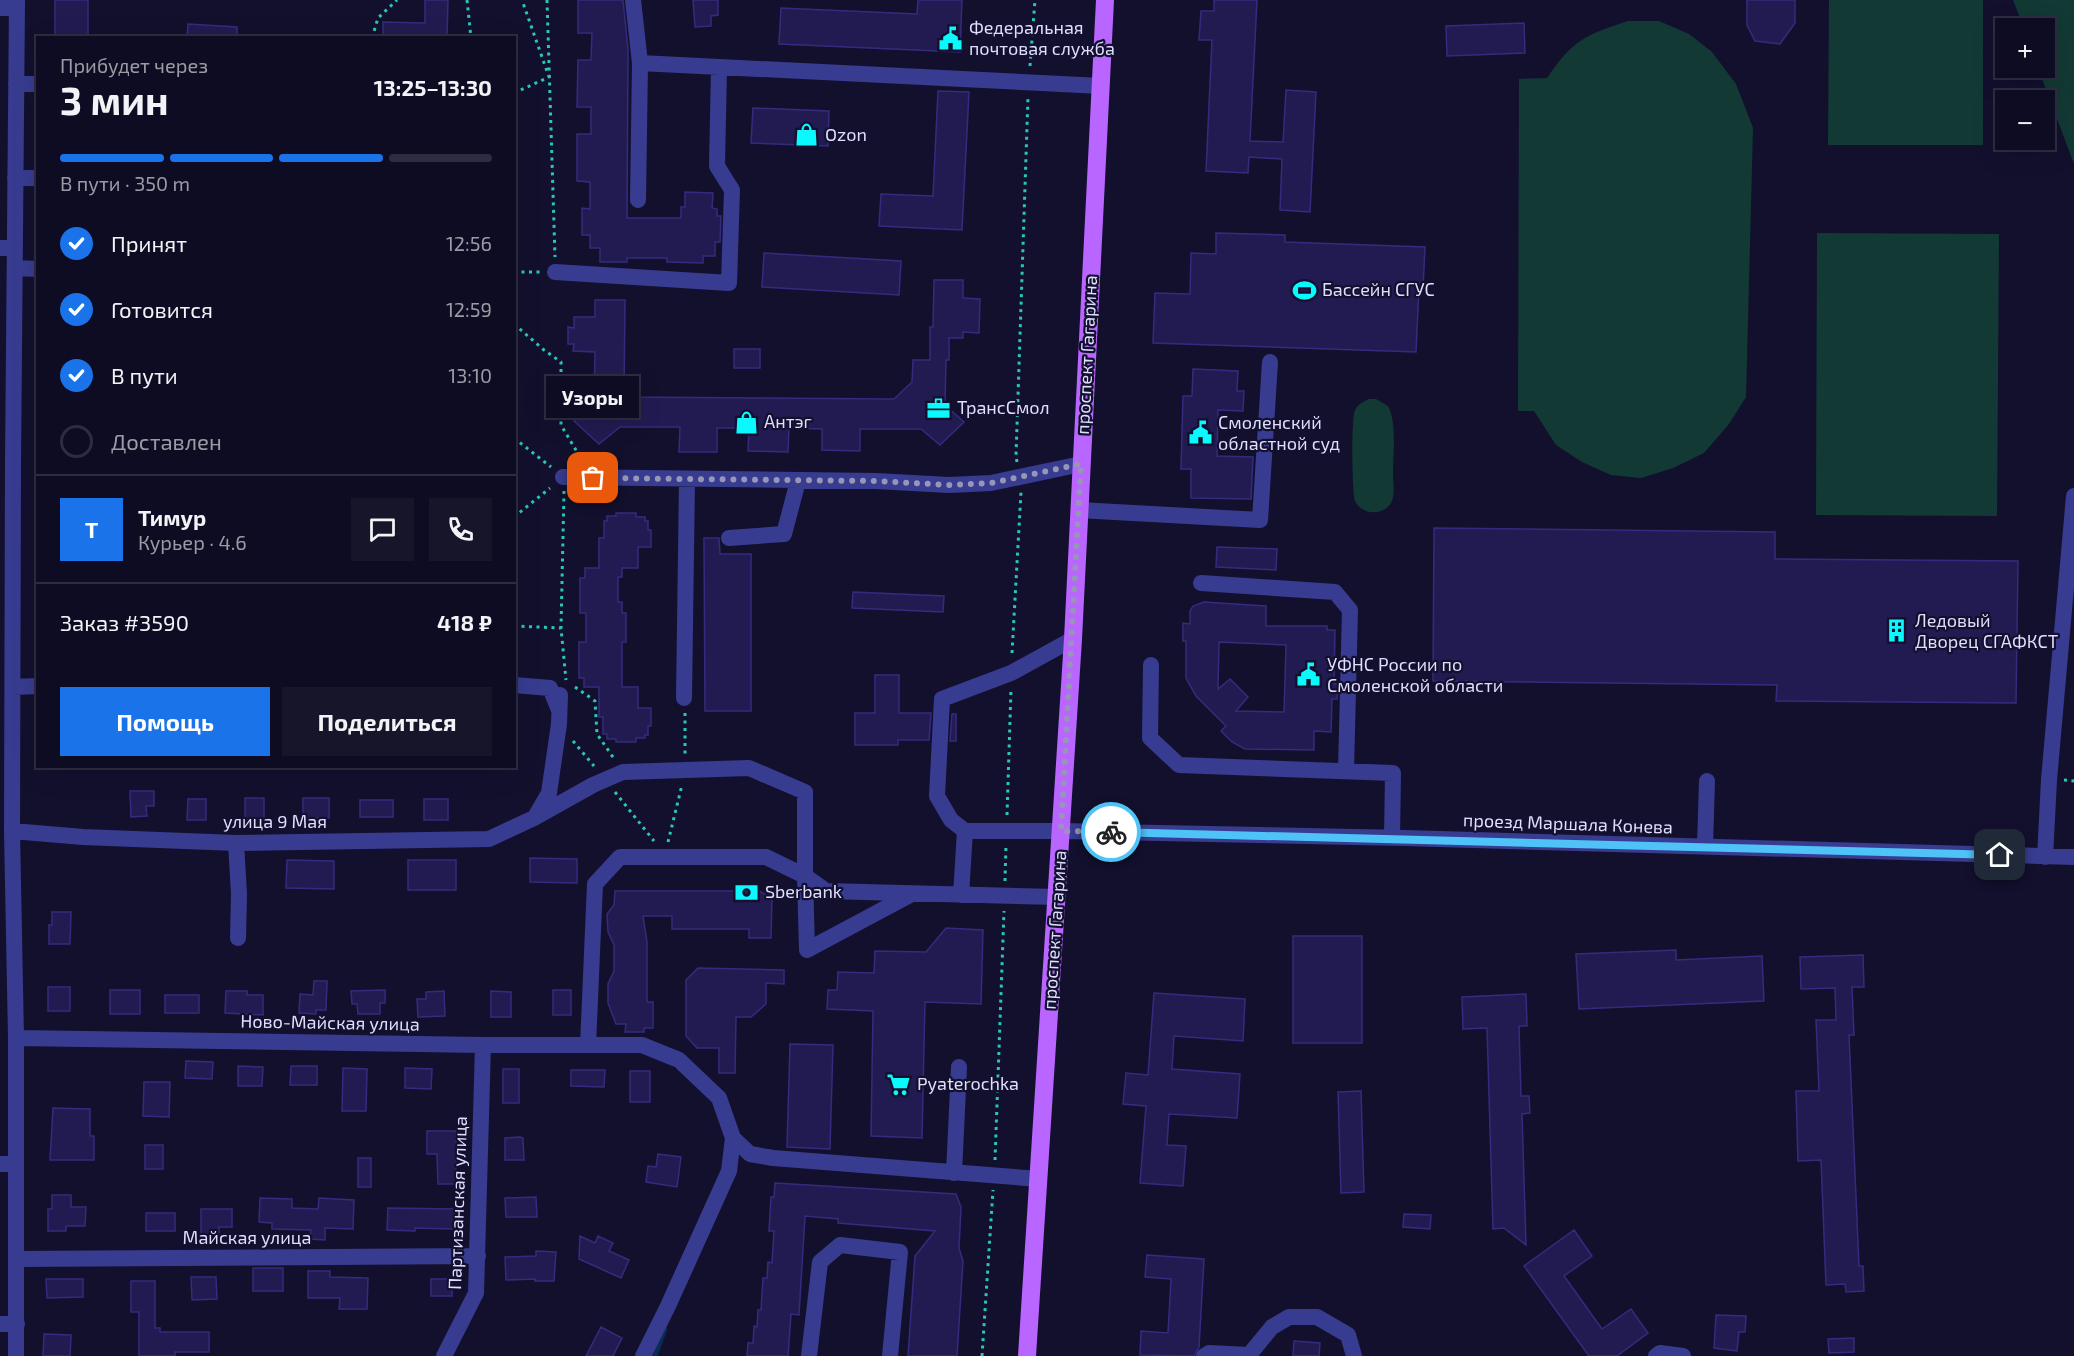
<!DOCTYPE html>
<html lang="ru">
<meta charset="utf-8">
<style>
body{margin:0;font-family:"Exo 2",sans-serif;background:#17152a;color:#f1f3f6;height:100vh;display:flex;flex-direction:column;font-size:22px;white-space:nowrap}
*{box-sizing:border-box;margin:0}
p{font-size:20px;color:#9b9ba5}
.icon{flex:none;width:33px;height:33px;fill:none;stroke:currentColor;stroke-width:2;stroke-linecap:round;stroke-linejoin:round}
.map{position:relative;flex:1;overflow:hidden}
.side{position:absolute;left:36px;top:36px;width:480px;height:732px;display:flex;flex-direction:column;background:#0e0c22;border-radius:0px;box-shadow:0 6px 24px #0002,0 0 0 2px #2e2c40}
.side>*{flex:none}
.buttons{position:absolute;left:1995px;top:18px;display:grid;gap:12px}
.buttons a{display:grid;place-items:center;width:60px;height:60px;border-radius:0px;background:#0e0c22;box-shadow:0 6px 24px #0002,0 0 0 2px #2e2c40;font-size:30px}
.pin{position:absolute;display:grid;place-items:center;width:51px;height:51px;color:#fff;margin:-26px;border-radius:12px;box-shadow:0 3px 9px #0006}
.courier{position:absolute;display:grid;place-items:center;width:60px;height:60px;margin:-30px;border:4px solid #4fc3f7;border-radius:50%;background:#fff;color:#222;box-shadow:0 2px 8px #0007}
.bubble{position:absolute;height:42px;border-radius:0px;background:#0e0c22;box-shadow:0 6px 24px #0002,0 0 0 2px #2e2c40;font-size:20px;font-weight:700;line-height:42px;text-align:center}
.headline em{font-style:normal;font-weight:700}
.headline div{display:flex;flex-direction:column-reverse}
.headline{display:flex;align-items:center;justify-content:space-between;height:102px;padding:0 24px}
h1{font-size:39px;font-weight:700;line-height:45px}
.bar{display:grid;grid-template-columns:repeat(4,1fr);gap:9px 6px;align-content:center;height:72px;padding:0 24px}
.bar i{height:8px;border-radius:4px;background:#2e2c40}
.bar .selected{background:#1a73e8}
.bar p{grid-column:span 4}
.line{display:flex;align-items:center;gap:15px;padding:0 24px;border-top:2px solid #2e2c40}
.line div{flex:1}
.round{display:grid;place-items:center;flex:none;width:63px;height:63px;border-radius:0px;background:#17152a}
ol{padding:0 24px;list-style:none}
li{display:flex;align-items:center;gap:18px;height:66px}
li p{margin-inline-start:auto}
li .icon{padding:6px;border-radius:50%;background:#1a73e8;color:#fff;stroke-width:4}
li:last-child{color:#9b9ba5}
li i{width:33px;height:33px;border:3px solid #2e2c40;border-radius:50%}
.cta{display:flex;gap:12px;margin-top:auto;padding:12px 24px}
.cta a{flex:1;height:69px;border-radius:0px;background:#1a73e8;color:#fff;font-size:24px;font-weight:700;line-height:69px;text-align:center}
.cta a+a{background:#17152a;color:#f1f3f6}
.map>svg:first-child{display:block}
.green{fill:#133935}
.lines{fill:none;stroke-linecap:round;stroke-linejoin:round}
.stream{stroke:#092b54;stroke-width:5}
.building{fill:#221b51;stroke:#352b7e;stroke-width:1.5;fill-rule:evenodd}
.path{stroke:#29c8b2;stroke-width:3;stroke-dasharray:3 4.5;stroke-linecap:butt}
.minor{stroke:#383c90;stroke-width:16}
.major{stroke:#b965ff;stroke-width:18}
.done{stroke:#9896b6;stroke-width:6;stroke-dasharray:0 10.8}
.route{stroke:#4fc3f7;stroke-width:8}
.labels{text-anchor:middle;stroke-width:4.5;stroke-linejoin:round;paint-order:stroke}
.poi-label{font-size:18px;fill:#dfdeff;stroke:#13102e;text-anchor:start}
.street-label{font-size:18px;fill:#dfdeff;stroke:#13102e}
</style>
<div class="map">
<svg width="2074" height="1356" viewBox="0 0 2074 1356">
<rect width="100%" height="100%" fill="#13102e"/>
<!-- green -->
<path class="green" d="M1829,0H1983V145H1828Z
M2013,0H2074V164L2038,68H2044V28H2024Z
M1628,21H1659L1689,34L1712,52L1736,84L1753,128L1746,397L1729,424L1704,453L1673,468L1641,478L1611,475L1582,462L1556,445L1534,411H1518L1519,79L1547,78C1573,40 1585,35 1628,21Z
M1817,233L1999,234L1997,516L1816,515Z
M1369,399H1376L1388,406C1397,422 1393,455 1393,473C1393,482 1395,493 1392,501C1385,516 1362,516 1355,501C1352,492 1351,419 1355,410C1358,404 1363,402 1369,399Z"/>
<g class="lines">
<!-- stream -->
<path class="stream" d="M655,1356L665,1329"/>
</g>
<!-- building -->
<path class="building" d="M55,0H88V38H55Z
M425,0H448L447,38H383V22L425,23Z
M578,0H623L628,49L627,218H681V207H685V192L713,193L712,208L717,209V216H721L720,242H715V256H703V263L667,262V258H627V262H600V248H590V235H582V208L590,209V182L577,181V134H591V107H577L578,60H591L592,33H578Z
M693,0H718V15L711,16V26L695,27Z
M918,0H962L960,52L779,44L781,8L917,14Z
M1214,0H1257L1250,141L1283,142L1286,90L1316,92L1310,212L1280,210L1282,159L1249,157L1248,173L1206,171L1212,40H1199L1201,11H1214Z
M1747,0H1795V23L1780,44L1755,41L1747,25Z
M1524,23L1525,53L1447,56L1446,26Z
M188,24L237,27V38H187Z
M938,91L969,92L962,230L879,226L881,194L933,196Z
M753,108L829,111L828,146L751,143Z
M1216,233L1285,235V242L1425,247L1423,288H1419L1416,352L1153,343L1155,293L1190,294L1191,253L1216,254Z
M764,253L901,261L899,295L762,287Z
M934,280H963V298L980,299L979,333L963,332V338H949V360H946L945,405L964,422L940,445L921,429H860V451L822,450V429L789,428L788,452L748,451L749,428H717V452H679L680,427H620L599,444L574,421L594,401L595,352L573,351L574,344H568V327L574,328V317H595V300H625L624,397L894,399L912,382L913,360H930V327H933Z
M734,349H760V368H734Z
M1193,369L1238,371L1237,391H1244L1243,411L1218,410L1217,456L1253,457L1251,499L1191,498V469H1181L1183,396H1192Z
M616,513H636V517H645V521H648V530H651V547H638V568H622V577H618V602H622V613H626V642H622V687H638V708H651V726H648V735H645V738H636V742H616V739H607V734H603V717H599V687H584V678H579V642H586V613H580V578H585V568H599V538H604V521H607V516H616Z
M1434,528L1775,532V559L2018,561L2016,703L1776,701L1777,685L1433,681Z
M704,538H719L720,554H751V711H705Z
M1217,547L1277,549L1276,570L1216,567Z
M853,592L944,596L943,612L852,608Z
M1204,602L1266,606V626H1327V630H1335L1334,684H1338L1337,699H1332L1331,732L1314,731V750L1245,749L1232,742L1221,731L1226,726L1196,696L1186,678V641H1183V623L1190,624V611L1193,606ZM1219,642L1286,645L1284,712L1236,711L1248,697L1230,679L1218,689Z
M875,675H899V713H931L929,740H898V745H855V713H875Z
M952,714H956V741H950Z
M130,791H154V806H146L147,816L131,817Z
M245,798H264V820L245,821Z
M303,798H329V818H303Z
M188,799H206V820H187Z
M424,799H448V820H424Z
M360,800H393V817H360Z
M530,858L577,859V883L530,882Z
M287,860L334,861V889L286,888Z
M408,860H456V890H408Z
M615,891H759L772,898L771,938H749V929H672V916H643L647,942V1002H653V1028H644V1032H625L626,1024H616L608,1003V984L614,971V945L608,932L607,914L614,905Z
M52,912H71L70,944H49V925H52Z
M946,928L983,930L981,1004L925,1002L922,1138L871,1136L873,1011L827,1009L828,990H837L838,972L874,973L875,951L926,952Z
M1293,936H1362V1043H1293Z
M1676,950V960L1762,956L1764,1001L1579,1009L1576,954Z
M1863,955L1864,987H1852L1854,1035H1849L1859,1266H1863L1864,1291L1846,1292L1845,1284L1826,1285L1821,1160L1798,1161L1796,1091H1819L1816,1020H1836L1835,988L1801,989L1800,957Z
M698,968L784,970V984L766,983V1004L751,1017H736L735,1073H719V1048H697L686,1036V980Z
M314,981H327L326,1010H316V1014L299,1013L300,994L313,995Z
M48,987H70V1011H48Z
M110,990H140V1014H110Z
M385,990V1003H380V1014H358L357,1004H352L351,991Z
M553,990H571V1015H553Z
M226,991H247V995H263V1015L225,1013Z
M444,991L445,1016L418,1017L417,999H426V992Z
M491,991L511,992V1017H491Z
M1154,993L1245,999L1243,1041L1174,1036L1172,1069L1240,1074L1237,1118L1169,1114L1167,1145L1186,1146L1183,1186L1140,1183L1146,1106L1123,1104L1126,1073L1148,1075Z
M1526,994L1527,1026H1519L1521,1096H1529L1530,1113L1522,1114L1526,1245L1504,1228L1493,1229L1487,1028L1463,1029L1462,997Z
M165,995H199V1013H165Z
M790,1044L833,1045L830,1149L787,1147Z
M186,1061L213,1062L212,1079L185,1078Z
M238,1066L263,1067L262,1086H238Z
M291,1066H317V1085H290Z
M343,1068L367,1069L366,1111H342Z
M405,1068L432,1069L431,1089L405,1088Z
M503,1069H519V1103H503Z
M571,1070H605L604,1087L571,1086Z
M630,1071H650V1102H630Z
M144,1082H170L169,1117L143,1116Z
M1361,1091L1364,1192L1341,1193L1338,1092Z
M53,1108L90,1109V1136H94V1160H50Z
M427,1131H456V1184H438L437,1154H427Z
M520,1137L523,1138L524,1160H505V1138Z
M145,1145H163V1169H145Z
M658,1154L681,1157L677,1187L646,1182L648,1166L656,1167Z
M358,1158H371V1187H358Z
M775,1183L956,1194L961,1207L959,1248L963,1261L957,1356H908L915,1256L935,1231L838,1223V1219L805,1216L799,1315L791,1314L788,1356H747L748,1343H753L754,1326L757,1327L758,1310H761L763,1278H767L768,1262L772,1263L774,1231H769L771,1197H774Z
M52,1195H71V1207H86L85,1226H66V1231H48V1209H52Z
M536,1197L537,1217H506L505,1198Z
M260,1198L292,1199V1208L318,1209L319,1198L354,1200L353,1229L325,1228V1240L310,1239L311,1230L272,1229V1223L259,1222Z
M388,1208L455,1209L454,1229L415,1228V1231L387,1230Z
M201,1209H232V1227H219V1243H201Z
M146,1213H175V1231H146Z
M1404,1214L1431,1215L1430,1229L1403,1227Z
M1574,1230L1592,1256L1564,1276L1602,1329L1631,1309L1648,1333L1617,1356H1589L1524,1266Z
M580,1236L595,1243L598,1236L613,1243L609,1251L629,1260L621,1278L579,1259Z
M536,1251L556,1252L554,1281H535V1279L506,1280L505,1257L536,1256Z
M1147,1255L1204,1259L1199,1347L1194,1356L1140,1355L1141,1331L1168,1333L1171,1279L1145,1277Z
M253,1268H283V1291H253Z
M308,1271H330V1277L368,1278L367,1309H339L340,1298H308Z
M191,1277H216L217,1299L192,1300Z
M46,1279H83V1297L47,1298Z
M431,1279H452V1296H431Z
M131,1281H155V1328H160V1332H209V1352H175V1356H139V1312H131Z
M1716,1315L1746,1316L1745,1332H1739L1737,1351L1714,1348Z
M601,1327L622,1338L613,1356H586Z
M44,1334L71,1335L70,1356H43Z
M1854,1338V1352L1829,1353L1828,1339Z
M1294,1341L1320,1343L1319,1356H1293Z"/>
<g class="lines">
<!-- path -->
<path class="path" d="M467,0L471,38
M547,0L555,257
M372,38L378,18L397,0
M1030,66L1035,0
M514,93L549,77L522,0
M514,272H540
M514,324L544,350L561,362V425L583,462
M514,438L551,467
M1017,462L1016,456L1028,97
M564,491L561,628L566,680
M514,517L550,488
M514,626L561,628
M1012,653L1021,492
M575,687L595,701L597,734L615,760
M685,713V754
M573,741L594,766
M2064,780L2074,781
M615,792L654,841
M1007,815L1011,689
M668,842L682,785
M1005,881L1006,845
M995,1160L1004,911
M982,1356L993,1190"/>
<!-- minor -->
<path class="minor" d="M633,0L640,63
M0,8H17
M16,84H38
M15,178H38
M638,200L640,63L1101,86
M0,248H15
M15,268L38,269
M555,272L729,283L732,190L717,166L719,67
M563,477L876,481L949,485L991,483L1081,464
M1079,510L1260,520L1270,362
M729,538L784,534L798,481
M1201,583L1335,592L1350,610L1346,771
M1073,639L1011,673L942,699L937,796L951,820L965,831H1061L1405,838L2074,857
M1151,665L1150,738L1179,765L1393,773L1392,838
M514,685L550,688L559,710
M13,687L38,686
M684,698L687,480
M535,817L549,793L559,724L560,695
M12,831L83,837L236,843L489,839L534,818L593,785L623,772L749,768L805,792V876L826,891L1057,897
M236,843L239,894L238,938
M1705,847L1707,781
M2045,857L2049,780L2074,496
M961,895L965,831
M16,1038L483,1045H642L679,1060L719,1098L733,1138L729,1171L668,1306L643,1356
M588,1045L595,884L620,857H766L805,876L807,950L910,895
M733,1138L750,1154L773,1158L1039,1179
M0,1164H16
M954,1173L959,1067
M16,1259L478,1256
M0,1324H17
M16,1356V1038L12,831L13,464L17,0
M444,1356L476,1293L483,1045
M809,1356L820,1262L840,1245L900,1252L890,1356
M1204,1356L1209,1353L1249,1355L1272,1327L1289,1317H1317L1348,1335L1354,1356
M1656,1356L1660,1353L1683,1356"/>
<!-- major -->
<path class="major" d="M1027,1356L1073,639L1105,0"/>
</g>
<g class="lines">
<!-- done -->
<path class="done" d="M593,478L876,481L949,485L991,483L1081,464L1061,831L1111,832"/>
<!-- route -->
<path class="route" d="M1111,832L2000,855"/>
</g>
<!-- icons -->
<defs>
<symbol id="civic-bare" viewBox="-9 -9 18 18"><path d="M-.6-6.5H3V-4.5H.6V-3L4-1V1h2V6H-6V1h2V-1L-.6-3ZM-1.2 2.5V6h2.4V2.5Z" fill="#0af9ff" stroke="#13102e" stroke-width="2.5" paint-order="stroke"/></symbol>
<symbol id="shop-bare" viewBox="-9 -9 18 18"><path d="M-5-2.5h2.3a2.7 3.5 0 0 1 5.4 0H5L5.5 6h-11ZM-1.5-2.5h3a1.5 2.3 0 0 0-3 0Z" fill="#0af9ff" stroke="#13102e" stroke-width="2.5" paint-order="stroke"/></symbol>
<symbol id="stadium-bare" viewBox="-9 -9 18 18"><path d="M0-5a6.5 5 0 1 0 0 10a6.5 5 0 1 0 0-10ZM-3.5-1.8h7v3.6h-7Z" fill="#0af9ff" stroke="#13102e" stroke-width="2.5" paint-order="stroke"/></symbol>
<symbol id="office-bare" viewBox="-9 -9 18 18"><path d="M-6-3h4V-5.5h4V-3h4V5H-6ZM-1-4.5V-3h2v-1.5ZM-6 0V1H6V0Z" fill="#0af9ff" stroke="#13102e" stroke-width="2.5" paint-order="stroke"/></symbol>
<symbol id="building-bare" viewBox="-9 -9 18 18"><path d="M-4-6H4V6H1V3H-1V6H-4ZM-2.5-4.3h1.7v1.8h-1.7ZM.8-4.3h1.7v1.8H.8ZM-2.5-1h1.7V.8h-1.7ZM.8-1h1.7V.8H.8Z" fill="#0af9ff" stroke="#13102e" stroke-width="2.5" paint-order="stroke"/></symbol>
<symbol id="bank-bare" viewBox="-9 -9 18 18"><path d="M-6-4H6V4H-6ZM0-2.3a2.3 2.3 0 1 0 0 4.6a2.3 2.3 0 1 0 0-4.6Z" fill="#0af9ff" stroke="#13102e" stroke-width="2.5" paint-order="stroke"/></symbol>
<symbol id="supermarket-bare" viewBox="-9 -9 18 18"><path d="M-6-5.5h2.5l.6 2H6L4.5 2H-2.5L-4.4-4H-6ZM-1.5 3.2a1.3 1.3 0 1 0 .1 0ZM3 3.2a1.3 1.3 0 1 0 .1 0Z" fill="#0af9ff" stroke="#13102e" stroke-width="2.5" paint-order="stroke"/></symbol>
</defs>
<g fill-rule="evenodd">
<use href="#civic-bare" x="934" y="22" width="33" height="33"/>
<use href="#shop-bare" x="790" y="118" width="33" height="33"/>
<use href="#stadium-bare" x="1288" y="274" width="33" height="33"/>
<use href="#office-bare" x="922" y="392" width="33" height="33"/>
<use href="#shop-bare" x="730" y="406" width="33" height="33"/>
<use href="#civic-bare" x="1184" y="416" width="33" height="33"/>
<use href="#building-bare" x="1880" y="614" width="33" height="33"/>
<use href="#civic-bare" x="1292" y="658" width="33" height="33"/>
<use href="#bank-bare" x="730" y="876" width="33" height="33"/>
<use href="#supermarket-bare" x="882" y="1068" width="33" height="33"/>
</g>
<g class="labels">
<!-- poi labels -->
<g class="poi-label">
<text x="969" y="34">Федеральная<tspan x="969" dy="21">почтовая служба</tspan></text>
<text x="825" y="141">Ozon</text>
<text x="1322" y="296">Бассейн СГУС</text>
<text x="957" y="414">ТрансСмол</text>
<text x="764" y="428">Антэг</text>
<text x="1218" y="429">Смоленский<tspan x="1218" dy="21">областной суд</tspan></text>
<text x="1915" y="627">Ледовый<tspan x="1915" dy="21">Дворец СГАФКСТ</tspan></text>
<text x="1327" y="671">УФНС России по<tspan x="1327" dy="21">Смоленской области</tspan></text>
<text x="765" y="898">Sberbank</text>
<text x="917" y="1090">Pyaterochka</text>
</g>
<!-- street labels -->
<g class="street-label">
<text transform="translate(1087 355) rotate(-87)" y="6">проспект Гагарина</text>
<text x="275" y="828">улица 9 Мая</text>
<text transform="translate(1568 824) rotate(2)" y="6">проезд Маршала Конева</text>
<text transform="translate(1055 930) rotate(-86)" y="6">проспект Гагарина</text>
<text transform="translate(330 1023) rotate(1)" y="6">Ново-Майская улица</text>
<text transform="translate(458 1203) rotate(-88)" y="6">Партизанская улица</text>
<text x="247" y="1244">Майская улица</text>
</g>
</g>
</svg>
<div class="buttons">
<a>+</a>
<a>−</a>
</div>
<div class="pin" style="left:593px;top:478px;background:#ea580c"><svg class="icon" aria-label="bag" viewBox="0 0 24 24"><path d="M5 8h14l-1 12H6zM9 8a3 3 0 0 1 6 0"/></svg></div>
<div class="pin" style="left:2000px;top:855px;background:#1f2937"><svg class="icon" aria-label="home" viewBox="0 0 24 24"><path d="M3 11l9-7 9 7M6 9v11h12V9"/></svg></div>
<div class="courier" style="left:1111px;top:832px"><svg class="icon" aria-label="bike" viewBox="0 0 24 24"><circle cx="6" cy="16" r="4"/><circle cx="18" cy="16" r="4"/><path d="M6 16l4-8h5l3 8M10 8l3 8H6M13 5h3"/></svg></div>
<div class="bubble" style="left:546px;top:376px;width:93px">Узоры</div>
<section class="side">
<div class="headline"><div><h1>3 мин</h1><p>Прибудет через</p></div><em>13:25–13:30</em></div>
<div class="bar"><i class="selected"></i><i class="selected"></i><i class="selected"></i><i></i><p>В пути · 350 m</p></div>
<ol>
<li><svg class="icon" aria-label="check" viewBox="0 0 24 24"><path d="M5 12l5 5 9-10"/></svg>Принят<p>12:56</p></li>
<li><svg class="icon" aria-label="check" viewBox="0 0 24 24"><path d="M5 12l5 5 9-10"/></svg>Готовится<p>12:59</p></li>
<li><svg class="icon" aria-label="check" viewBox="0 0 24 24"><path d="M5 12l5 5 9-10"/></svg>В пути<p>13:10</p></li>
<li><i></i>Доставлен</li>
</ol>
<div class="line" style="height:108px"><b class="round" style="background:#1a73e8;color:#fff">Т</b><div><b>Тимур</b><p>Курьер · 4.6</p></div><a class="round"><svg class="icon" aria-label="chat" viewBox="0 0 24 24"><path d="M4 5h16v11H9l-5 4z"/></svg></a><a class="round"><svg class="icon" aria-label="phone" viewBox="0 0 24 24"><path d="M5 4h4l2 5-3 2q2 4 5 5l2-3 5 2v4C11 20 4 13 5 4z"/></svg></a></div>
<div class="line" style="height:78px"><div>Заказ #3590</div><b>418 ₽</b></div>
<div class="cta"><a>Помощь</a><a>Поделиться</a></div>
</section>
</div>
